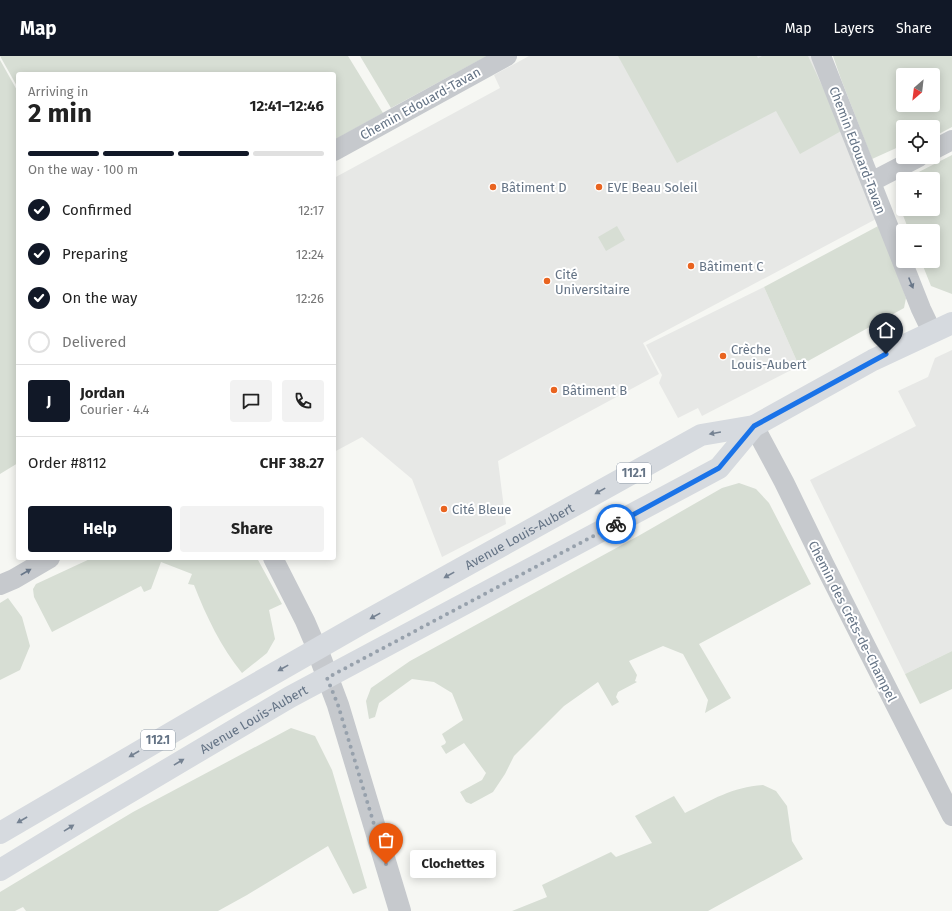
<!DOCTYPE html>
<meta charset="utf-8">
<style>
body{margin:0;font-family:"Fira Sans",sans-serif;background:#f2f2f2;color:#222;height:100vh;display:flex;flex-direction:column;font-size:15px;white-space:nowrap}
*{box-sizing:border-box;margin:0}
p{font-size:13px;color:#767676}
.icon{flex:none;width:22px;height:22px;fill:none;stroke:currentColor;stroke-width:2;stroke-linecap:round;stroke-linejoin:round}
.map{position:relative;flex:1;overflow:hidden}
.panel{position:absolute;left:16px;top:16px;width:320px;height:488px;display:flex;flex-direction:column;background:#fff;border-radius:4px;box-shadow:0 2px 10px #0003}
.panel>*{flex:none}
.needle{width:26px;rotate:208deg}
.tools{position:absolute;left:896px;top:12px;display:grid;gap:8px}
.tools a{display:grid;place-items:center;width:44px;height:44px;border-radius:4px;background:#fff;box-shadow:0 2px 10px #0003;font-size:20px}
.pin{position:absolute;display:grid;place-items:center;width:34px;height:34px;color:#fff;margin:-41px -17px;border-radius:50% 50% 50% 0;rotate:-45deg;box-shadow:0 0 4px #0007}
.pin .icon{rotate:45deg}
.courier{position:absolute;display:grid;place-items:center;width:40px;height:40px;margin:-20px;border:3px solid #1a73e8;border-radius:50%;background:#fff;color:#222;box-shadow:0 1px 5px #0007}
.bubble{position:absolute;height:28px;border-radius:4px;background:#fff;box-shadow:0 2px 10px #0003;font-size:13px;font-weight:700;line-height:28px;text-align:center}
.overview em{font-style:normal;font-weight:700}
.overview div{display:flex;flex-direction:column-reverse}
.overview{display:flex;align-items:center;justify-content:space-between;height:68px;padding:0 12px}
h1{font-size:26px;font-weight:700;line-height:30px}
.bar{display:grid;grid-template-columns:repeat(4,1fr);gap:6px 4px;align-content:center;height:48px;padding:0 12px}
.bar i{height:5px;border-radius:3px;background:#e0e0e0}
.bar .active{background:#111827}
.bar p{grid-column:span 4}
.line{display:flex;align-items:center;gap:10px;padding:0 12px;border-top:1px solid #e0e0e0}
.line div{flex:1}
.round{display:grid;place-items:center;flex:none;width:42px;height:42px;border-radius:4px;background:#f2f2f2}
ol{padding:0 12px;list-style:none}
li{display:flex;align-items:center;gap:12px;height:44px}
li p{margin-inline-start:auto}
li .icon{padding:4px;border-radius:50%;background:#111827;color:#fff;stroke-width:4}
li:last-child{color:#767676}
li i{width:22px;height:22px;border:2px solid #e0e0e0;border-radius:50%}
.cta{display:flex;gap:8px;margin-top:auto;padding:8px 12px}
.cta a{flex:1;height:46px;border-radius:4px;background:#111827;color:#fff;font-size:16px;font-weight:700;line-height:46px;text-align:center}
.cta a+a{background:#f2f2f2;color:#222}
header{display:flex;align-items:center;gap:24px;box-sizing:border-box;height:56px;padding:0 20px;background:#111827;color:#fff}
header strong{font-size:19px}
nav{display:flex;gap:22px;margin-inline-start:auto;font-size:14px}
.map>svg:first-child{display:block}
.built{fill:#e7e8e6}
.green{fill:#d7ded4;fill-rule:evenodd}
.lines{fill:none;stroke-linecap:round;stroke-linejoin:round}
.minor{stroke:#c6c9cd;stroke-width:20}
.tertiary{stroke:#c6c9cd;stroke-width:22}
.primary{stroke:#d6dadf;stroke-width:22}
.oneway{fill:#697789}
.oneway2{fill:#758292}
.done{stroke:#97a1ac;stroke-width:4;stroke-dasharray:0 7.2}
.route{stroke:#1a73e8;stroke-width:5}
.poi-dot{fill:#e96420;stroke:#fff;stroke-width:1.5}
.labels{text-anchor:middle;stroke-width:4;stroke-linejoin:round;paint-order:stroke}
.shield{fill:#fff;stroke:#929daa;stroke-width:1}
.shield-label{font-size:12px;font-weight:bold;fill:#647385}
.street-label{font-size:13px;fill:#647385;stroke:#fff}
.poi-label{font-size:13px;fill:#647385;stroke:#fff;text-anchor:start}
</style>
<header>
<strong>Map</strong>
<nav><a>Map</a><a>Layers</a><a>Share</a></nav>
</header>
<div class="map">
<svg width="952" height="855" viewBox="0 0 952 855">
<rect width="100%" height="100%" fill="#f6f7f3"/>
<!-- built -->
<path class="built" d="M529,0H813L876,163L643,287L659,318L498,405L506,468L442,501L412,423L362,381L334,396V122L500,32L494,19Z
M764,231L799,310L702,360L698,352L678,362L659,327L662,319L646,289Z
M952,294V595L905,618L810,424L916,370L898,335L928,321L935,302Z"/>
<!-- green -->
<path class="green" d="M0,0H348L383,57L336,83L334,81V18H18V32Z
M360,0H487L391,52Z
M618,0H757L758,2L762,0H808L843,74L800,98L776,55L677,107Z
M833,0H952V71L933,81V71H903V89L872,103L841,23ZM903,19H933V49H903Z
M0,4L18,36V407L0,418Z
M952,99V238L931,230L921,205H933V175H909L898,146V135L903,125V153H933V123H905Z
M880,169L906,242L904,252L799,310L764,231Z
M617,170L625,184L606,195L598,181Z
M739,427L756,433L769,447L811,528L699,588L731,642L705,657L708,644L683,598L663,590L629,605L637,619L635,625L637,626L618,636L616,641L619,646L612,650L598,626L564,650L514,700L505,718L493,736L471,748L466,746L460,736L482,724L486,717L464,687L446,698L441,690L445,688L446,686L442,678L463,664L452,637L434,626L412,623L379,647L375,661L369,663L366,645L371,632L410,605L640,479L722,432Z
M92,502H257L282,548L269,554L275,583L267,597L242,617C221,591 206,560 194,529L188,528L192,518L161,506L151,533L144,536L141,530L52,576L34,541L33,533L36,528Z
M8,542L22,561L30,590L20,614L0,624V547Z
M952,595V633L920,648L905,618Z
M291,672L315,680L332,714L367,832L353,838L328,790L247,839L218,855H26L23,851L15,855H0V836L133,756Z
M763,729L776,735L787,750L792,785L803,803L708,855H512L547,841L542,829L611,796L616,801L652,787L635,760L674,740L685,757C712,744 732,731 763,729Z"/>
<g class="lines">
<!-- minor -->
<path class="minor" d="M821,0L921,253L932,276
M933,94L952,84
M334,95L507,0
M871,126L919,101
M754,370L784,426L824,508L952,760
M273,502L305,565L317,593
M0,529L14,523L50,502"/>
<!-- tertiary -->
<path class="tertiary" d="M317,593L338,649L400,855"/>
<!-- primary -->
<g class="primary">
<path id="s1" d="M0,777L219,649L359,569L701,379L754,370L873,304L952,267"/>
<path id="s2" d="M0,814L89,760L290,641L719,412L754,370"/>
</g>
</g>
<!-- one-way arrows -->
<defs><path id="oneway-solid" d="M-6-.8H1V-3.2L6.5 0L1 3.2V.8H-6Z"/></defs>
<g class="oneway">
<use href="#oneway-solid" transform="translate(911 227) rotate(68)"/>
<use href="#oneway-solid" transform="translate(26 516) rotate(-30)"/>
</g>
<g class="oneway2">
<use href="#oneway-solid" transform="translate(715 377) rotate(170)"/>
<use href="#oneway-solid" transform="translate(600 435) rotate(151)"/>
<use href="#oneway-solid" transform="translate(449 519) rotate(151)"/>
<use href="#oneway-solid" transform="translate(375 560) rotate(151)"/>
<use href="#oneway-solid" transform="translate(283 612) rotate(151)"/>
<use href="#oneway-solid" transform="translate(134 698) rotate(150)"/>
<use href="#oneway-solid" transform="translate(179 706) rotate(-31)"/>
<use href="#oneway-solid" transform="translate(22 764) rotate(150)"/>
<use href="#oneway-solid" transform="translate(69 772) rotate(-32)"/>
</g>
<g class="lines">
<!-- done -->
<path class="done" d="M386,808L338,649L327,622L616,468"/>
<!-- route -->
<path class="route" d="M616,468L719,412L754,370L886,298"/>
</g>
<!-- markers -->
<g class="poi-dot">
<circle cx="493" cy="131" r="4"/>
<circle cx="599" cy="131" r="4"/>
<circle cx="691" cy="210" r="4"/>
<circle cx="547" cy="225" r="4"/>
<circle cx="723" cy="300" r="4"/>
<circle cx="554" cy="334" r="4"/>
<circle cx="444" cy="453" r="4"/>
</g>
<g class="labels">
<!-- shield labels -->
<g class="shield">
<rect x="617" y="407" width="34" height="20" rx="3"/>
<rect x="141" y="674" width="34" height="20" rx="3"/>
</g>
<g class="shield-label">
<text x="634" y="421">112.1</text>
<text x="158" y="688">112.1</text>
</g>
<!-- street labels -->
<g class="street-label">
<text transform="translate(420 47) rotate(-29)" y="5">Chemin Edouard-Tavan</text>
<text transform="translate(858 94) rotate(69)" y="5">Chemin Edouard-Tavan</text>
<text dy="5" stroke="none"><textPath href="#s1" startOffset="598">Avenue Louis-Aubert</textPath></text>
<text transform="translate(853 565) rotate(63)" y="5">Chemin des Crêts-de-Champel</text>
<text dy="5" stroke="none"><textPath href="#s2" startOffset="295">Avenue Louis-Aubert</textPath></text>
</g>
<!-- poi labels -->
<g class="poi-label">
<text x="501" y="136">Bâtiment D</text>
<text x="607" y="136">EVE Beau Soleil</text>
<text x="699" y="215">Bâtiment C</text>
<text x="555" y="223">Cité<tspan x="555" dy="15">Universitaire</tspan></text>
<text x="731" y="298">Crèche<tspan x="731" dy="15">Louis-Aubert</tspan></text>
<text x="562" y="339">Bâtiment B</text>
<text x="452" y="458">Cité Bleue</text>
</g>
</g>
</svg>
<div class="tools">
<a><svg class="needle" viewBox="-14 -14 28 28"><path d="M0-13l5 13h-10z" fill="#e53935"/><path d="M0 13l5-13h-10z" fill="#767676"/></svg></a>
<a><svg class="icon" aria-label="locate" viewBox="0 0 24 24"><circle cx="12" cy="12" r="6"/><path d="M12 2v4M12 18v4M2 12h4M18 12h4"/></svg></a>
<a>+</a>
<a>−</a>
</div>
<div class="pin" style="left:386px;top:808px;background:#ea580c"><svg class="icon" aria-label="bag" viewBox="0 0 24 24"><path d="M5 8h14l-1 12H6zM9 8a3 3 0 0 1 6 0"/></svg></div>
<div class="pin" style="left:886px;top:298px;background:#1f2937"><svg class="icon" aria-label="home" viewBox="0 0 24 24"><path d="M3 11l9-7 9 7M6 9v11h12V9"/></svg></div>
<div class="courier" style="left:616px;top:468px"><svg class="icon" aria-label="bike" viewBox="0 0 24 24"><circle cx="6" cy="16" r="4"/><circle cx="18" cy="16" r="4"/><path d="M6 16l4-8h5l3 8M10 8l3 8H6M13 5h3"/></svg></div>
<div class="bubble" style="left:410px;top:794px;width:86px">Clochettes</div>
<section class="panel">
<div class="overview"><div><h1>2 min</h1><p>Arriving in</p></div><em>12:41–12:46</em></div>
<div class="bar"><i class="active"></i><i class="active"></i><i class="active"></i><i></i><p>On the way · 100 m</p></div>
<ol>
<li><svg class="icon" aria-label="check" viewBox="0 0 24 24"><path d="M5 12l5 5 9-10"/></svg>Confirmed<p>12:17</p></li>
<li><svg class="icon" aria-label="check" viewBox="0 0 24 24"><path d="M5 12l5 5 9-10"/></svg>Preparing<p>12:24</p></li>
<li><svg class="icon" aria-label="check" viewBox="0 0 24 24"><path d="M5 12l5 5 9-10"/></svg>On the way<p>12:26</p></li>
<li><i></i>Delivered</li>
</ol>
<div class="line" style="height:72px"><b class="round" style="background:#111827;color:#fff">J</b><div><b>Jordan</b><p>Courier · 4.4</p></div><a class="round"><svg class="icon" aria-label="chat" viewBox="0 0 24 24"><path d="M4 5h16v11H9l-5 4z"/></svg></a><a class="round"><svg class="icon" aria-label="phone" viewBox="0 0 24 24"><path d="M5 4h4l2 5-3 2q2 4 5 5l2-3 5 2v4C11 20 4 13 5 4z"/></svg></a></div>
<div class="line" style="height:52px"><div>Order #8112</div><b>CHF 38.27</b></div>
<div class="cta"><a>Help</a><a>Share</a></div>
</section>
</div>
